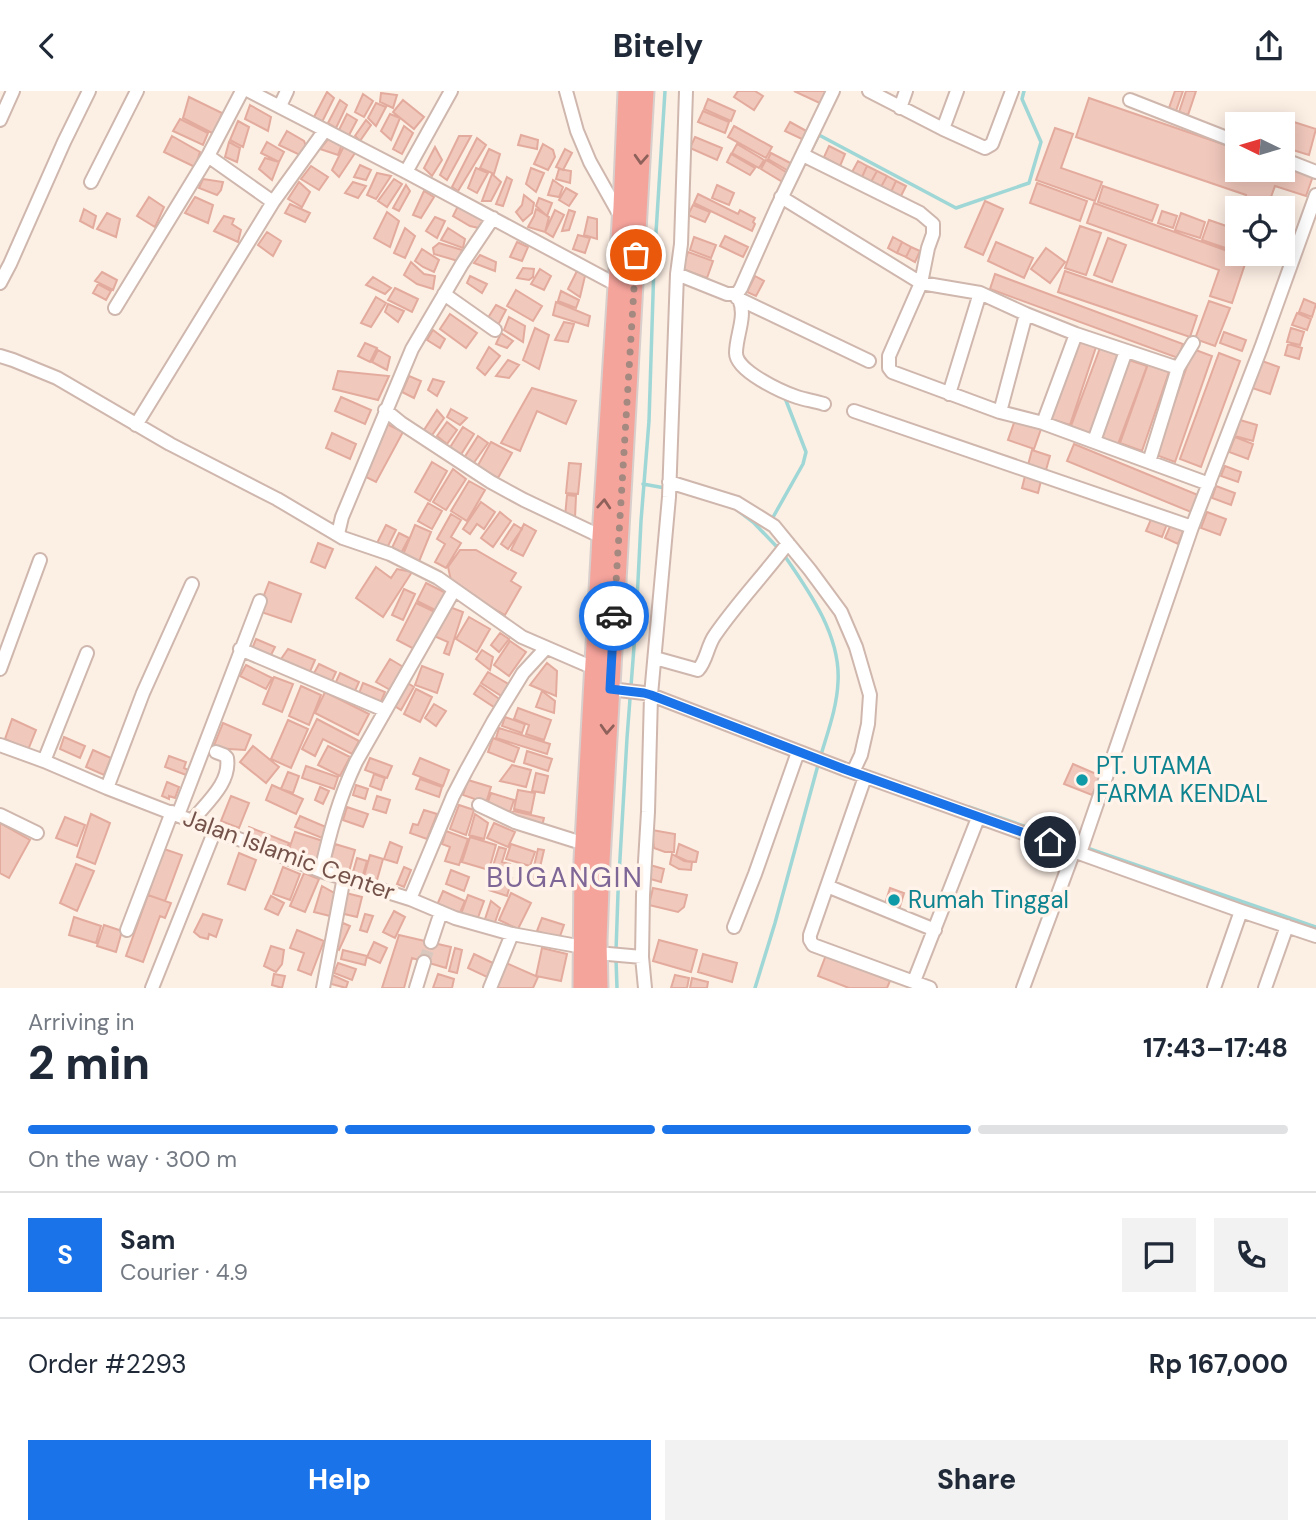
<!DOCTYPE html>
<meta charset="utf-8">
<style>
body{margin:0;font-family:"DM Sans",sans-serif;background:#f2f2f3;color:#1f2937;height:100vh;display:flex;flex-direction:column;font-size:26px;white-space:nowrap}
*{box-sizing:border-box;margin:0}
p{font-size:23px;color:#747a83}
.icon{flex:none;width:38px;height:38px;fill:none;stroke:currentColor;stroke-width:2;stroke-linecap:round;stroke-linejoin:round}
.map{position:relative;height:897px;overflow:hidden}
.details{display:flex;flex-direction:column;background:#fff;flex:1}
.details>*{flex:none}
.needle{width:46px;rotate:275deg}
.controls{position:absolute;left:1225px;top:21px;display:grid;gap:14px}
.controls a{display:grid;place-items:center;width:70px;height:70px;border-radius:0px;background:#fff;box-shadow:0 4px 18px #0003;font-size:35px}
.pin{position:absolute;display:grid;place-items:center;width:60px;height:60px;color:#fff;margin:-30px;border:4px solid #fff;border-radius:50%;box-shadow:0 2px 7px #0007}
.courier{position:absolute;display:grid;place-items:center;width:70px;height:70px;margin:-35px;border:5px solid #1a73e8;border-radius:50%;background:#fff;color:#222;box-shadow:0 2px 9px #0007}
.summary em{font-style:normal;font-weight:800}
.summary div{display:flex;flex-direction:column-reverse}
.summary{display:flex;align-items:center;justify-content:space-between;height:119px;padding:0 28px}
h1{font-size:46px;font-weight:800;line-height:52px}
.bar{display:grid;grid-template-columns:repeat(4,1fr);gap:10px 7px;align-content:center;height:84px;padding:0 28px}
.bar i{height:9px;border-radius:5px;background:#e0e1e3}
.bar .active{background:#1a73e8}
.bar p{grid-column:span 4}
.line{display:flex;align-items:center;gap:18px;padding:0 28px;border-top:2px solid #e0e1e3}
.line div{flex:1}
.round{display:grid;place-items:center;flex:none;width:74px;height:74px;border-radius:0px;background:#f2f2f3}
.action{display:flex;gap:14px;margin-top:auto;padding:14px 28px}
.action a{flex:1;height:80px;border-radius:0px;background:#1a73e8;color:#fff;font-size:28px;font-weight:800;line-height:80px;text-align:center}
.action a+a{background:#f2f2f3;color:#1f2937}
header{display:flex;justify-content:space-between;align-items:center;height:91px;padding:0 28px;background:#fff;font-size:32px;font-weight:800}
.map>svg:first-child{display:block}
.lines{fill:none;stroke-linecap:round;stroke-linejoin:round}
.stream{stroke:#9fd7d6;stroke-width:3.5}
.building{fill:#f1c8bc;stroke:#e3ab9d;stroke-width:2}
.minor-tunnel{stroke:#dac8be;stroke-width:12;stroke-dasharray:12 6;stroke-linecap:butt}
.minor-casing{stroke:#cfb7ae;stroke-width:16}
.highway-casing{stroke:#d8cfcc;stroke-width:23}
.minor{stroke:#fff;stroke-width:12}
.highway{stroke:#f5a49c;stroke-width:19}
.oneway{stroke:#8e625a}
.done{stroke:#a48980;stroke-width:7;stroke-dasharray:0 12.6}
.route{stroke:#1a73e8;stroke-width:9}
.culture-dot{fill:#0f9aa8;stroke:#fff3ea;stroke-width:2.5}
.labels{text-anchor:middle;stroke-width:7;stroke-linejoin:round;paint-order:stroke}
.culture-label{font-size:24px;fill:#0d838f;stroke:#fff3ea;text-anchor:start}
.street-label{font-size:24px;fill:#74524a;stroke:#fff3ea}
.quarter-label{font-size:28px;letter-spacing:2px;fill:#7e6697;stroke:#fff3ea}
</style>
<header><svg class="icon" aria-label="back" viewBox="0 0 24 24"><path d="M15 5l-7 7 7 7"/></svg>Bitely<svg class="icon" aria-label="share" viewBox="0 0 24 24"><path d="M12 15V3M7 8l5-5 5 5M5 13v7h14v-7"/></svg></header>
<div class="map">
<svg width="1316" height="897" viewBox="0 0 1316 897">
<rect width="100%" height="100%" fill="#fcefe4"/>
<g class="lines">
<!-- stream -->
<path class="stream" d="M811,59L819,44L956,117L1029,92L1041,51L1022,8L1024,0
M643,393L665,397
M736,418L753,431L779,458
M772,428L803,373L806,361L785,307
M784,464C809,500 841,545 838,591C837,616 828,640 821,664
M969,716L1079,754
M1087,757L1316,836
M616,860L618,802L627,647L636,530L641,430L649,330L654,173L665,0
M616,868L617,897
M755,897L775,832L818,674"/>
</g>
<!-- building -->
<path class="building" d="M738,0H755L763,5L754,19L734,6Z
M794,0H827L826,15Z
M1175,0H1183L1176,20L1169,17Z
M1186,0H1196L1188,24L1179,21Z
M327,1L334,7L322,31L314,26Z
M381,2L397,4L393,17L380,11Z
M363,3L373,10L364,26L355,21Z
M189,6L222,22L214,43L183,27Z
M1089,7L1237,58V79H1283V75L1313,85L1306,105L1275,95L1267,117H1242L1246,104L1076,46Z
M708,8L735,20L731,30L704,18Z
M340,9L347,14L336,37L328,32Z
M403,9L424,26L414,38L393,21Z
M376,12L386,16L376,35L368,27Z
M250,14L271,26L268,40L245,28Z
M703,20L729,31L725,42L698,31Z
M347,23L357,29L348,46L339,39Z
M390,23L400,27L391,49L381,40Z
M1275,25L1316,38L1309,64L1283,56V33H1272Z
M180,28L208,42L203,54L173,40Z
M366,29L371,34L360,50L355,45Z
M238,30L249,36L243,56L230,49Z
M790,31L810,42L806,50L785,40Z
M404,35L413,42L402,63L393,58Z
M734,35L772,56L766,67L728,46Z
M1055,37L1073,43L1061,77L1102,91L1095,110L1036,89Z
M287,40L304,50L306,55L302,65L279,54Z
M521,44L538,49L537,58L518,54Z
M172,45L200,61L195,76L164,61Z
M459,45H471L447,89L440,84Z
M695,46L722,57L717,69L690,57Z
M329,47L342,53L338,64L320,58Z
M477,47L486,54L458,100L452,96Z
M229,51L240,57L237,71L225,66Z
M267,51L284,61L279,71L261,62Z
M543,53L553,59L555,66L548,79L534,73Z
M737,53L764,69L759,77L732,62Z
M344,55L355,62L339,86L332,79Z
M829,55L845,63L840,75L824,66Z
M435,56L442,69L432,85L424,77Z
M489,58L500,63L494,83L480,77Z
M565,58L572,62L563,79L556,76Z
M771,62L796,75L792,82L768,68Z
M731,63L755,77L750,84L727,71Z
M265,67L279,71L272,89L259,78Z
M766,69L791,84L786,93L761,78Z
M858,70L867,75L862,86L852,81Z
M360,74L371,79L366,89L354,86Z
M311,75L328,86L319,99L301,88Z
M867,75L877,80L871,91L862,86Z
M476,77L488,82L477,102L468,97Z
M531,77L544,82L536,101L526,93Z
M559,78L571,80L570,92L556,88Z
M877,80L887,85L881,96L871,91Z
M377,82L391,85L376,108L367,104Z
M492,83L501,91L491,110H482Z
M887,85L896,90L891,101L881,96Z
M507,86L512,89L509,98L503,115L496,113Z
M203,88L223,91L221,99L217,104L199,97Z
M394,88L402,93L387,116L378,110Z
M553,89L563,96L559,106L548,104Z
M896,90L906,95L900,107L891,101Z
M299,91L310,101L302,116L288,108Z
M353,91L366,95L358,107L345,102Z
M1037,92L1087,110L1080,130L1030,112Z
M406,94L410,100L399,120L393,117Z
M717,94L734,102L729,114L712,107Z
M1103,95L1158,114L1152,130L1098,111Z
M566,97L577,103L569,115L559,109Z
M424,100L434,106L421,127L413,124Z
M698,103L738,123L740,119L755,127L753,131L755,133L752,140L694,112Z
M524,104L534,112L532,122L523,130L516,121L522,114Z
M149,106L164,116L155,136L137,125Z
M195,106L213,114L208,132L185,122Z
M539,107L552,112L547,125L536,115Z
M985,110L1003,118L983,164L965,156Z
M1094,112L1247,167L1232,212L1210,205L1219,179L1087,132Z
M290,113L310,122L305,131L285,122Z
M693,114L710,121L705,131L688,124Z
M458,115L485,127L483,138L470,135L453,125Z
M84,118L96,125L93,137L80,130Z
M536,118L549,126L545,141L528,136L534,125Z
M555,119L564,124L553,146L545,141Z
M569,119L575,121L569,139L562,140Z
M1162,120L1177,125L1173,137L1158,132Z
M387,121L399,130L390,156L374,147Z
M107,122L120,128L116,146L97,138Z
M1181,122L1205,131L1200,147L1175,139Z
M224,125L234,128L232,133L241,139L238,151L214,140Z
M435,126L445,130L437,147L426,140Z
M588,126L597,128V148L584,144Z
M1209,129L1235,138L1237,131V161L1202,149Z
M1080,135L1101,142L1086,184L1065,177Z
M405,137L415,145L405,167L394,162Z
M448,137L465,148L463,157L441,149Z
M267,141L281,150L273,165L258,154Z
M578,144L590,147L585,162L573,158Z
M725,145L748,156L743,166L720,155Z
M694,146L716,154L711,167L690,159Z
M893,146L902,151L897,162L888,157Z
M1108,147L1126,154L1112,191L1094,184Z
M517,151L528,156L522,170L510,166Z
M902,151L911,156L906,166L897,162Z
M996,151L1033,167L1024,187L988,170Z
M439,152L462,159L458,170L434,163L433,157Z
M911,156L920,160L915,171L906,166Z
M1046,157L1065,171L1050,192L1031,178Z
M422,158L439,169L434,181L423,176L415,170Z
M688,161L713,170L707,187L682,178Z
M480,164L496,171L495,180L474,172Z
M411,171L424,183L435,185L433,198L417,193L404,184Z
M523,177L534,178L533,186L529,189L517,187Z
M540,178L551,185L544,199L531,193Z
M577,180L585,185L580,206L568,198Z
M1065,180L1197,225L1190,246L1058,201Z
M102,181L117,189L113,199L95,190Z
M995,183L1183,253L1178,267L990,198Z
M470,185L487,193L482,202L467,192Z
M755,185L764,190L756,205L747,201Z
M373,186L391,197L385,203L366,194Z
M98,193L111,200L106,209L93,202Z
M395,197L418,208L412,221L388,209Z
M516,199L542,215L533,230L507,215Z
M561,200L579,209L576,217L558,210Z
M376,206L386,212L371,236L361,232Z
M1304,208L1316,213L1312,226L1299,221Z
M1209,210L1230,217L1215,255L1195,248Z
M556,211L590,225L588,235L553,224Z
M388,213L404,220L398,231L385,221Z
M496,214L506,219L497,236L486,230Z
M1297,222L1311,228L1307,239L1292,234Z
M450,223L477,242L466,257L440,238Z
M509,226L525,235L523,251L504,239Z
M564,231L574,233L568,251L555,249Z
M535,237L549,244L539,278L523,269Z
M1291,237L1304,241L1300,254L1287,251Z
M433,239L445,248L440,257L427,249Z
M1224,241L1246,249L1242,260L1220,252Z
M501,242L513,250L507,257L496,253Z
M1078,249L1096,256L1070,334L1051,328Z
M365,252L377,257L370,271L358,265Z
M1288,253L1302,257L1299,268L1285,264Z
M489,256L500,265L485,284L477,277Z
M1100,257L1119,264L1090,342L1071,335Z
M1193,258L1212,265L1175,371L1156,364Z
M378,259L390,266L387,279L372,271Z
M1219,262L1240,270L1201,376L1180,368Z
M508,269L519,274L509,287L496,285Z
M1129,269L1147,275L1118,353L1100,347Z
M1262,270L1279,276L1270,303L1252,297Z
M1148,273L1169,281L1142,360L1120,352Z
M338,280L389,285L378,309L333,298Z
M409,285L421,290L414,307L402,301Z
M433,288L444,291L437,305L428,299Z
M532,297L576,310L566,333L537,320L520,360L501,352Z
M341,306L371,319L365,333L335,320Z
M451,318L467,327L460,334L447,326Z
M437,319L444,327L430,347L424,339Z
M1015,329L1041,338L1034,358L1008,349Z
M1240,329L1257,334L1253,350L1235,345Z
M447,331L457,339L447,353L437,345Z
M387,333L403,341L376,391L360,383Z
M463,336L474,343L460,365L449,358Z
M332,342L356,353L350,368L326,357Z
M478,345L488,352L473,373L464,367Z
M1235,346L1253,353L1248,368L1229,361Z
M491,351L512,362L498,387L477,376Z
M1074,353L1198,404L1191,421L1067,370Z
M1032,359L1050,365L1046,379L1028,374Z
M432,371L447,380L430,410L415,401Z
M569,372L581,373L578,403L566,402Z
M1225,375L1241,381L1238,391L1221,385Z
M453,378L466,388L446,419L433,411Z
M1025,385L1041,390L1038,402L1022,397Z
M469,390L485,399L467,430L451,420Z
M1216,395L1235,402L1231,414L1212,407Z
M567,404L576,405L575,427L565,426Z
M481,411L495,421L484,438L477,433L470,443L463,438Z
M428,412L442,420L432,438L418,430Z
M500,421L511,430L493,456L481,447Z
M1207,421L1226,428L1220,444L1201,437Z
M451,423L461,429L451,446L461,452L446,477L435,471L445,453L437,448Z
M1152,426L1167,433L1162,446L1146,440Z
M514,433L522,438L508,458L501,453Z
M524,433L536,440L523,465L511,459Z
M1171,433L1184,438L1178,453L1165,447Z
M386,434L396,439L385,461L375,456Z
M415,434L431,441L418,473L402,466Z
M399,442L409,447L399,466L390,461Z
M318,452L333,458L325,477L311,471Z
M460,459H476L516,482L511,490L521,496L505,524L452,494L448,476Z
M376,476L391,487L397,478L412,481L383,526L356,507Z
M269,491L301,503L291,531L258,520Z
M426,492L448,503L439,521L417,510Z
M404,498L415,503L403,529L392,524Z
M416,512L435,521L416,559L397,549Z
M447,515L463,521L449,564L444,562L448,551L434,545Z
M469,526L490,538L477,561L456,548Z
M500,542L509,548L499,561L491,554Z
M256,548L275,556L270,566L252,558Z
M510,550L526,561L509,585L494,574Z
M288,558L315,569L309,583L279,571Z
M482,559L493,566L490,579L476,568Z
M390,568L405,577L392,600L376,591Z
M547,572L557,580L556,605L530,594Z
M319,573L336,581L331,592L313,584Z
M246,574L272,587L266,598L240,585Z
M422,575L443,583L437,602L415,594Z
M488,581L510,594L503,606L481,592Z
M340,582L359,591L354,602L335,593Z
M274,586L293,593L282,621L263,613Z
M406,591L414,596L401,619L393,614Z
M363,592L385,601L380,613L358,605Z
M480,594L502,610L497,618L474,603Z
M301,595L321,604L309,634L289,625Z
M416,598L432,606L420,631L404,623Z
M542,600L555,610L554,622L536,616Z
M325,601L369,623L358,644L315,622Z
M434,613L446,620L436,635L425,627Z
M518,617L551,629L544,649L526,643L529,634L514,628Z
M505,626L525,633L522,642L502,635Z
M12,628L36,639L28,659L5,648Z
M317,628L359,650L352,663L323,648L315,665L302,658Z
M288,629L308,638L291,677L271,668Z
M223,632L251,644L245,659L213,657Z
M499,637L550,653L547,663L496,647Z
M64,646L85,655L80,667L60,658Z
M493,647L519,657L514,671L488,661Z
M253,655L279,676L266,692L240,671Z
M328,655L350,666L340,685L318,674Z
M93,659L111,667L104,684L86,676Z
M527,660L552,668L548,680L524,672Z
M169,665L186,671L184,677L188,679L186,684L165,676Z
M370,667L392,675L387,687L365,679Z
M420,667L449,679L443,695L413,683Z
M1073,673L1101,685L1092,704L1064,693Z
M512,674L531,679L526,696L500,690Z
M306,675L338,686L334,698L302,687Z
M288,681L299,685L293,702L281,698Z
M536,682L548,685L544,702L532,700Z
M374,683L385,687L381,699L370,695Z
M420,688L442,696L439,706L416,698Z
M468,689L491,696L486,712L463,704Z
M167,691L179,696L175,707L169,705V708L162,705Z
M272,694L303,708L296,723L266,709Z
M356,694L368,698L365,708L353,704Z
M320,696L329,700L323,713L315,709Z
M518,699L535,702L531,722L514,718Z
M491,702L514,709L510,721L487,714Z
M231,705L249,712L239,737L221,730Z
M377,705L390,709L386,722L373,718Z
M459,714L474,719L466,744L450,738Z
M347,716L368,723L363,736L343,729Z
M424,719L437,723L427,748L410,742L413,733L418,734Z
M514,720L544,727L542,735L505,726Z
M91,723L110,732L95,773L77,766Z
M475,723L488,732L484,748L469,744Z
M300,725L326,736L322,747L295,736Z
M65,726L85,734L77,755L56,747Z
M0,732L30,749L9,787L0,782Z
M494,732L515,741L508,756L487,747Z
M249,736L289,752L284,765L245,749Z
M652,739L675,743L674,761H665L654,757Z
M446,740L468,748L459,774L445,770L450,756L442,753Z
M295,741L323,750L315,774L287,764Z
M470,746L496,754L489,779L462,771Z
M390,751L402,756L397,772L384,768Z
M335,753L355,759L349,781L329,775Z
M511,753L535,761L530,775L506,768Z
M679,753L698,761L696,771L687,770L676,765Z
M499,756L506,758L502,771L510,773L507,782L492,778Z
M164,758L182,764L165,810L148,804Z
M538,758L544,759L537,789L531,788Z
M239,762L256,769L245,799L228,793Z
M672,763L684,770L692,771L691,779L679,778L670,773Z
M370,764L383,768L377,789L364,785Z
M357,767L367,770L363,784L353,781Z
M76,773L94,780L77,820L60,812Z
M650,774L664,778L661,791L647,787Z
M283,776L300,783L290,809L273,803Z
M404,776L411,779L404,796L397,793Z
M451,779L469,786L464,800L446,793Z
M304,782L319,788L305,821L290,815Z
M494,782L512,787L507,805L489,799Z
M322,795L336,803L330,825L314,821Z
M653,797L687,804L684,816L678,821L649,814Z
M890,797L904,802L898,822L884,816Z
M443,800L465,810L459,824L437,814Z
M346,802L362,806L357,826L340,822Z
M511,802L531,812L518,838L499,829Z
M148,804L171,812L165,827L160,825L143,871L126,865Z
M468,804L484,810L476,832L460,826Z
M271,805L284,812L278,824L265,818Z
M491,810L500,817L494,834L484,831Z
M394,820L405,826L395,847L383,841Z
M203,823L222,829L216,846L209,843L208,848L200,846L194,841Z
M365,823L373,825L367,841L360,839Z
M74,826L101,835L96,852L69,844Z
M542,827L564,834L559,848L537,840Z
M343,832L350,835L339,859L333,854Z
M104,834L122,840L116,861L97,855Z
M297,839L324,850L311,884L298,879L304,862L290,857Z
M399,844L451,856L446,877L412,867L404,897H382Z
M659,849L697,859L691,881L653,870Z
M374,851L387,857L380,872L367,866Z
M271,855L284,859L282,873L276,881L264,875Z
M455,857L462,859L457,882L449,880Z
M542,857L567,863L561,890L536,885Z
M343,859L367,865L365,874L341,868Z
M474,863L493,872L487,886L468,877Z
M703,863L737,872L732,891L698,881Z
M826,864L890,890L887,897H849L818,885Z
M504,871L538,886L533,897H493Z
M338,872L356,878L352,889L334,882Z
M274,883L285,885L282,897L272,894Z
M330,883L348,891L346,897L328,892Z
M438,883L454,888L452,897H433Z
M675,884L689,887L687,897H671Z
M692,887L708,891L707,897H690Z"/>
<g class="lines">
<!-- minor-tunnel -->
<path class="minor-tunnel" d="M424,871L431,851"/>
<defs>
<path id="minor" d="M249,0L406,81L617,194
M566,0L577,40L590,71L622,128
M869,0L943,38L985,57L992,53L1012,0
M1130,9L1237,51
M280,15L287,0
M900,17L906,0
M0,29L13,0
M943,38L957,0
M803,64L920,122L933,133V143L928,157L921,192L889,265V277L892,281L1000,321L1043,332L1209,393
M208,65L273,111L325,39
M1283,68L1316,81
M406,81L451,0
M91,91L137,0
M781,106L921,192L980,202L1026,223L1076,243L1178,277
M677,183L727,203H737L741,197L777,116L833,0
M0,192L10,173L64,51L89,0
M444,203L495,239
M737,207L869,270
M739,208C747,225 736,244 736,262C736,280 782,301 797,306C806,309 815,310 824,313
M115,217L208,65L242,0
M0,265L13,269L57,287L170,353L277,408L343,447L390,463L438,487L522,546L596,578
M949,303L980,202
M385,319L401,332L491,391L524,409L602,446
M854,320L1192,436
M1000,321L1026,223
M1043,332L1076,243
M136,334L273,111
M1094,350L1126,260
M1149,371L1178,277L1193,252
M669,391L737,412L774,435L810,479L841,521L856,556L870,604L868,633L861,664L853,681
M338,443L342,426L412,258L462,173L493,127
M240,558L384,619
M655,567L698,579C707,569 707,555 715,544C737,512 764,484 788,452
M0,578L40,469
M610,598L644,602L651,604L844,678L1241,820L1316,845
M0,654L44,670L107,697L321,780L410,808L455,827L512,843L583,856L597,862L642,866
M44,670L87,562
M865,686L810,844V849L813,854L930,897
M107,697L143,602L192,493
M479,714L515,731L585,753
M0,724L37,742
M178,724L260,510
M192,730C206,712 231,692 227,667L224,664L216,661
M1080,762L1192,436L1261,257L1316,104
M321,780C330,741 339,707 356,671L454,499
M827,795L935,839
M410,808L453,705L466,680L493,631L523,582L546,557
M734,836L755,783L798,661
M127,839L172,721
M431,851L441,821
M914,890L978,727
M152,897L215,739
M323,897L344,786
M416,897L424,871
M490,897L512,843
M645,897L642,866L643,804L648,721L651,604L669,406L677,183L681,153L686,0
M1023,897L1074,760
M1214,897L1241,820
M1265,897L1287,835"/>
<path id="highway" d="M583,897L584,769L602,446L623,116L628,0
M598,897L597,850L600,770L644,0"/>
</defs>
<!-- minor casing -->
<use href="#minor" class="minor-casing"/>
<!-- highway casing -->
<use href="#highway" class="highway-casing"/>
<!-- minor -->
<use href="#minor" class="minor"/>
<!-- highway -->
<use href="#highway" class="highway"/>
</g>
<!-- one-way arrows -->
<defs><path id="oneway-chevron" d="M-2-3.5L2.5 0L-2 3.5" fill="none" stroke-width="1.6" stroke-linecap="round" stroke-linejoin="round" transform="scale(1.75)"/></defs>
<g class="oneway">
<use href="#oneway-chevron" transform="translate(641 68) rotate(93)"/>
<use href="#oneway-chevron" transform="translate(604 413) rotate(-86)"/>
<use href="#oneway-chevron" transform="translate(607 638) rotate(93)"/>
</g>
<g class="lines">
<!-- done -->
<path class="done" d="M614,525L636,164"/>
<!-- route -->
<path class="route" d="M614,525L610,598L644,602L651,604L844,678L1050,751"/>
</g>
<!-- markers -->
<g class="culture-dot">
<circle cx="1082" cy="689" r="7"/>
<circle cx="894" cy="809" r="7"/>
</g>
<g class="labels">
<!-- culture labels -->
<g class="culture-label">
<text x="1096" y="683">PT. UTAMA<tspan x="1096" dy="28">FARMA KENDAL</tspan></text>
<text x="908" y="817">Rumah Tinggal</text>
</g>
<!-- street labels -->
<g class="street-label">
<text transform="translate(289 764) rotate(20)" y="8">Jalan Islamic Center</text>
</g>
<!-- quarter labels -->
<g class="quarter-label">
<text x="565" y="796">BUGANGIN</text>
</g>
</g>
</svg>
<div class="controls">
<a><svg class="needle" viewBox="-14 -14 28 28"><path d="M0-13l5 13h-10z" fill="#e53935"/><path d="M0 13l5-13h-10z" fill="#747a83"/></svg></a>
<a><svg class="icon" aria-label="locate" viewBox="0 0 24 24"><circle cx="12" cy="12" r="6"/><path d="M12 2v4M12 18v4M2 12h4M18 12h4"/></svg></a>
</div>
<div class="pin" style="left:636px;top:164px;background:#ea580c"><svg class="icon" aria-label="bag" viewBox="0 0 24 24"><path d="M5 8h14l-1 12H6zM9 8a3 3 0 0 1 6 0"/></svg></div>
<div class="pin" style="left:1050px;top:751px;background:#1f2937"><svg class="icon" aria-label="home" viewBox="0 0 24 24"><path d="M3 11l9-7 9 7M6 9v11h12V9"/></svg></div>
<div class="courier" style="left:614px;top:525px"><svg class="icon" aria-label="car" viewBox="0 0 24 24"><path d="M5 17H2v-5l4-1 3-4h7l3 4 3 1v5h-3M9 17h6M6 11h13"/><circle cx="7" cy="17" r="2"/><circle cx="17" cy="17" r="2"/></svg></div>
</div>
<section class="details">
<div class="summary"><div><h1>2 min</h1><p>Arriving in</p></div><em>17:43–17:48</em></div>
<div class="bar"><i class="active"></i><i class="active"></i><i class="active"></i><i></i><p>On the way · 300 m</p></div>
<div class="line" style="height:126px"><b class="round" style="background:#1a73e8;color:#fff">S</b><div><b>Sam</b><p>Courier · 4.9</p></div><a class="round"><svg class="icon" aria-label="chat" viewBox="0 0 24 24"><path d="M4 5h16v11H9l-5 4z"/></svg></a><a class="round"><svg class="icon" aria-label="phone" viewBox="0 0 24 24"><path d="M5 4h4l2 5-3 2q2 4 5 5l2-3 5 2v4C11 20 4 13 5 4z"/></svg></a></div>
<div class="line" style="height:91px"><div>Order #2293</div><b>Rp 167,000</b></div>
<div class="action"><a>Help</a><a>Share</a></div>
</section>
